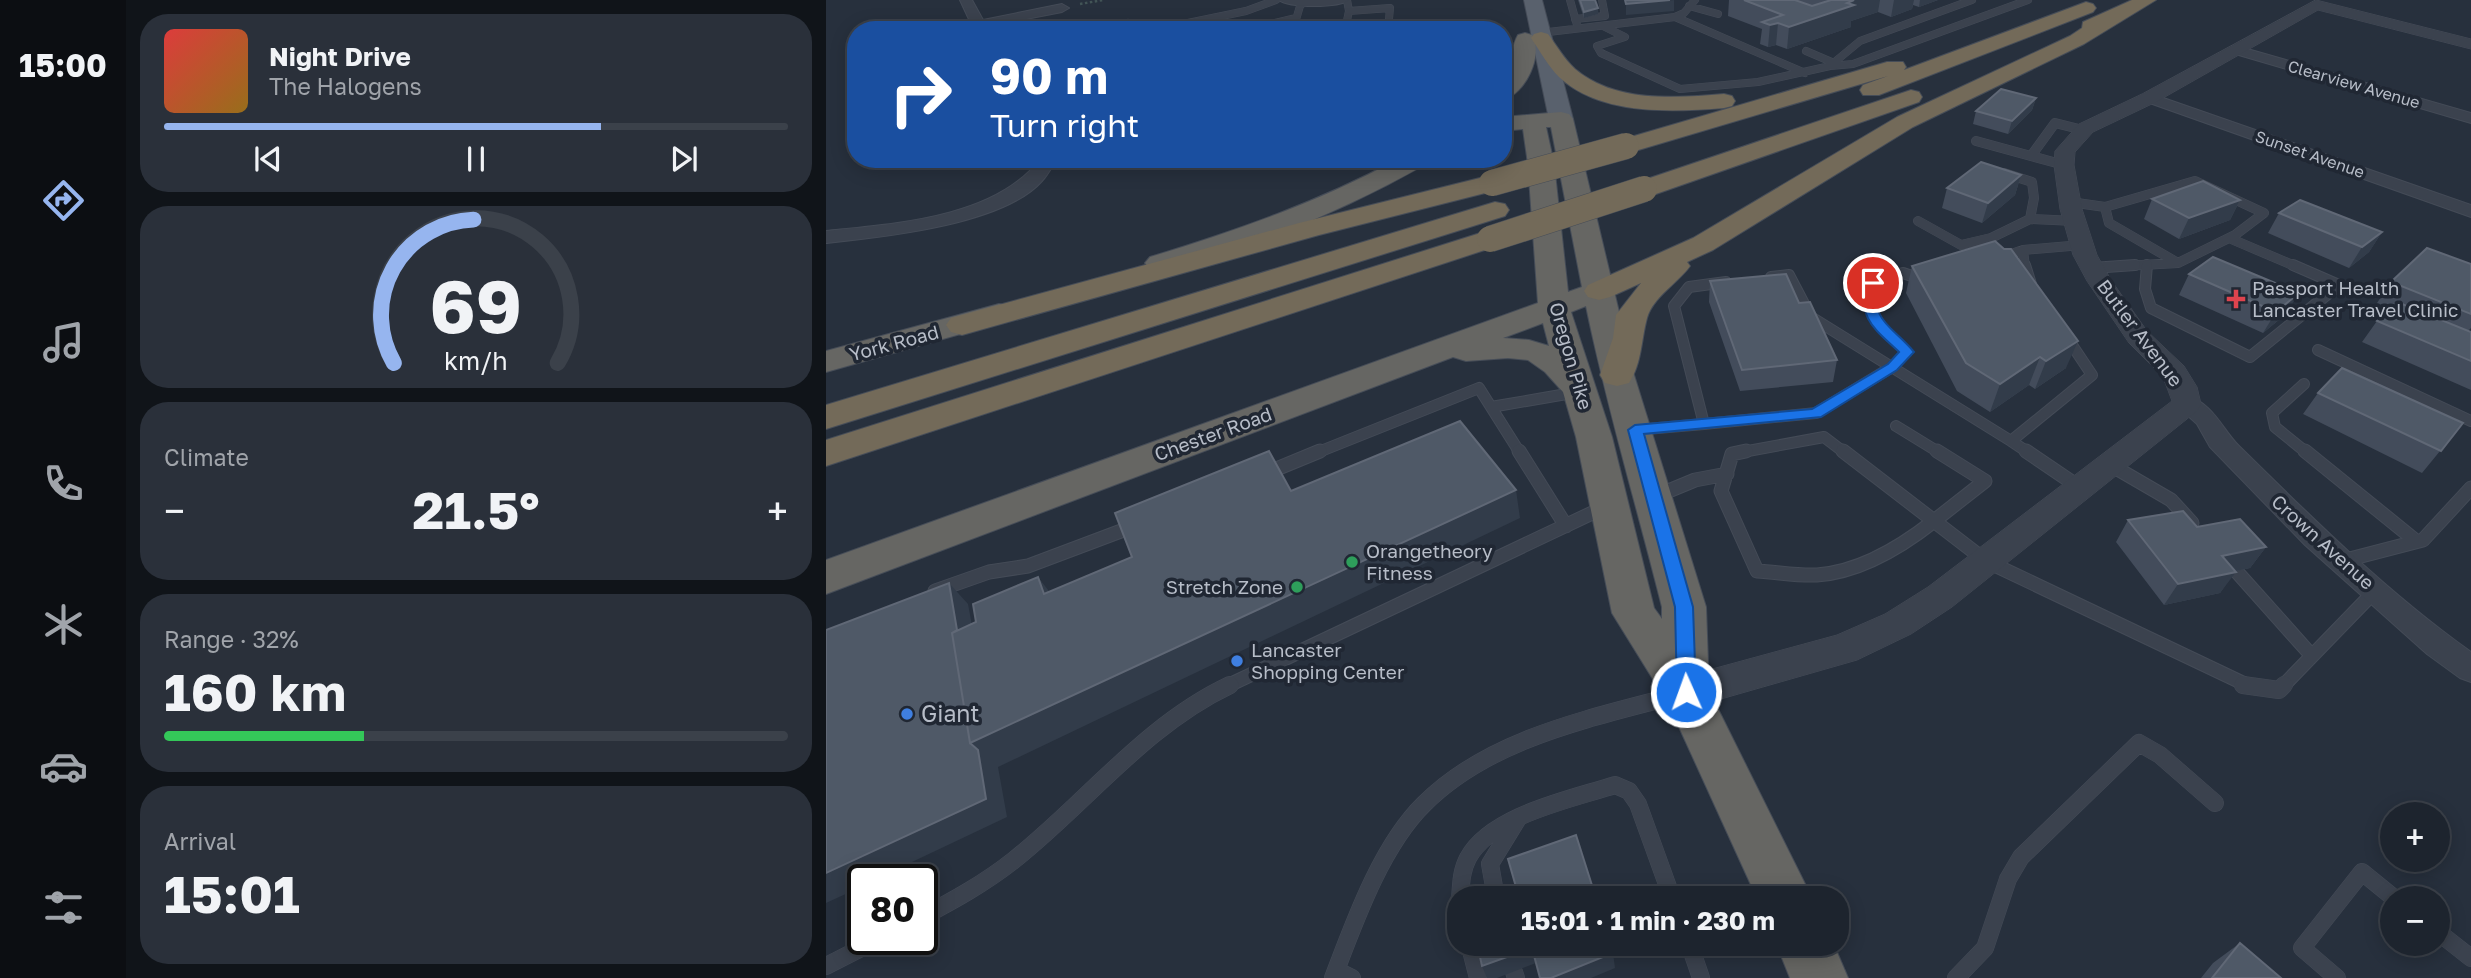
<!DOCTYPE html>
<meta charset="utf-8">
<style>
body{margin:0;font-family:"Golos Text",sans-serif;background:#2a303a;color:#f1f3f6;height:100vh;display:flex;flex-direction:column;font-size:26px;white-space:nowrap}
*{box-sizing:border-box;margin:0}
p{font-size:23px;color:#a0a4aa}
.icon{flex:none;width:38px;height:38px;fill:none;stroke:currentColor;stroke-width:2;stroke-linecap:round;stroke-linejoin:round}
.map{position:relative;flex:1;overflow:hidden}
.drawer{display:flex;flex-direction:column;gap:14px;padding:14px;background:#101419;width:700px}
.drawer>*{flex:none}
.guide{position:absolute;left:21px;top:21px;width:665px;height:147px;border-radius:28px;box-shadow:0 4px 18px #0003,0 0 0 2px #3b414a;background:#1a4fa0;color:#fff;overflow:hidden}
.buttons{position:absolute;left:1554px;top:802px;display:grid;gap:14px}
.buttons a{display:grid;place-items:center;width:70px;height:70px;border-radius:50%;background:#1d242e;box-shadow:0 4px 18px #0003,0 0 0 2px #3b414a;font-size:35px}
.speed{position:absolute;left:21px;top:864px;display:flex;gap:14px;font-size:35px;font-weight:700;text-align:center}
.speed>*{display:grid;place-content:center;width:91px;height:91px;border-radius:50%;background:#1d242e;box-shadow:0 4px 18px #0003,0 0 0 2px #3b414a;line-height:1}
.speed .limit{border:4px solid #111;border-radius:10px;background:#fff;color:#111}
.pin{position:absolute;display:grid;place-items:center;width:60px;height:60px;color:#fff;margin:-30px;border:4px solid #fff;border-radius:50%;box-shadow:0 2px 7px #0007}
.me{position:absolute;width:77px;margin:-38px;rotate:358deg;stroke-linejoin:round;filter:drop-shadow(0 0 5px #0008)}
.turn{display:flex;align-items:center;gap:24px;height:147px;padding:0 28px;font-size:32px}
.turn .icon{width:91px;height:91px;stroke-width:2.5}
.turn b{display:block;font-size:49px;line-height:60px}
.big{font-size:52px;font-weight:700;line-height:1.1}
.drawer .tile{flex:1;display:flex;flex-direction:column;justify-content:center;gap:10px;min-width:0;padding:0 24px;border-radius:28px;background:#2a303a}
.drawer .dial{align-items:center;gap:0}
.dial svg{height:182px;overflow:visible;fill:none;stroke:#3b414a;stroke-width:7;stroke-linecap:round;text-anchor:middle}
.dial text{fill:#f1f3f6;stroke:none}
.song{display:flex;align-items:center;gap:21px}
.cover{width:84px;height:84px;border-radius:10px;background:linear-gradient(135deg,hsl(0 70% 55%),hsl(40 70% 35%))}
.played{height:7px;border-radius:4px;background:linear-gradient(90deg,#96b5ef 70%,#3b414a 70%)}
.keys{display:flex;justify-content:space-around;direction:ltr}
.heat{display:flex;justify-content:space-between;align-items:center;font-size:38px;direction:ltr}
.charge{height:10px;border-radius:5px;background:linear-gradient(90deg,#34c759 32%,#3b414a 0)}
.trip{position:absolute;left:621px;top:886px;width:402px;height:70px;border-radius:28px;background:#1d242e;box-shadow:0 4px 18px #0003,0 0 0 2px #3b414a;font-weight:700;line-height:70px;text-align:center}
main{display:flex;flex:1;min-height:0}
.tab-bar{display:flex;flex-direction:column;width:126px;justify-content:space-around;align-items:center;background:#0c0e12;color:#a0a4aa}
.tab-bar .icon{width:49px;height:49px}
.tab-bar .active{color:#96b5ef}
.tab-bar b{font-size:32px;color:#f1f3f6}
.map>svg:first-child{display:block}
.lines{fill:none;stroke-linecap:round;stroke-linejoin:round}
.service-far4-casing{stroke:#444b57;stroke-width:8}
.service-far3-casing{stroke:#444b57;stroke-width:10}
.service-far2-casing{stroke:#444b57;stroke-width:12}
.service-far1-casing{stroke:#444b57;stroke-width:15}
.service-casing{stroke:#444b57;stroke-width:18}
.minor-casing{stroke:#444b57;stroke-width:2}
.tertiary-casing{stroke:#444b57;stroke-width:1}
.primary-casing{stroke:#444b57;stroke-width:2}
.trunk-casing{stroke:#464d58;stroke-width:2}
.motorway-casing{stroke:#464d58;stroke-width:2}
.path{stroke:#425456;stroke-width:2.5;stroke-dasharray:2.5 2.5;stroke-linecap:butt}
.service-far4{stroke:#3b424e;stroke-width:7}
.service-far3{stroke:#3b424e;stroke-width:9}
.service-far2{stroke:#3b424e;stroke-width:10}
.service-far1{stroke:#3b424e;stroke-width:13}
.service{stroke:#3b424e;stroke-width:17}
.minor{fill:#3b424e;fill-rule:evenodd}
.tertiary{fill:#3b424e;fill-rule:evenodd}
.primary{fill:#59616d;fill-rule:evenodd}
.trunk{fill:#666663;fill-rule:evenodd}
.motorway{fill:#736a59;fill-rule:evenodd}
.motorway-bridge-casing{stroke:#464d58;stroke-width:27;stroke-linecap:butt}
.motorway-bridge{stroke:#736a59;stroke-width:26}
.wall{fill:#434c5b}
.shaded-wall{fill:#323c4a}
.building{fill:#4f5967;stroke:#606876;stroke-width:2}
.route{fill:#1a73e8;stroke:#114b97;stroke-width:2}
.health-dot{fill:#e0444e;stroke:#202733;stroke-width:2.5}
.leisure-dot{fill:#2e9e5b;stroke:#202733;stroke-width:2.5}
.shop-dot{fill:#3f7fe0;stroke:#202733;stroke-width:2.5}
.labels{text-anchor:middle;stroke-width:7;stroke-linejoin:round;paint-order:stroke}
.far-street-label{font-size:16px;fill:#b7bdc8;stroke:#202733}
.poi-label{font-size:19px;fill:#b7bdc8;stroke:#202733;text-anchor:start}
.street-label{font-size:19px;fill:#b7bdc8;stroke:#202733}
.near-poi-label{font-size:23px;fill:#b7bdc8;stroke:#202733;text-anchor:start}
</style>
<main>
<nav class="tab-bar">
<b>15:00</b>
<svg class="icon active" aria-label="directions" viewBox="0 0 24 24"><path d="M12 3l9 9-9 9-9-9zM9 14v-3h6M13 9l2 2-2 2"/></svg>
<svg class="icon" aria-label="music" viewBox="0 0 24 24"><path d="M9 18V5l10-2v13"/><circle cx="6" cy="18" r="3"/><circle cx="16" cy="16" r="3"/></svg>
<svg class="icon" aria-label="phone" viewBox="0 0 24 24"><path d="M5 4h4l2 5-3 2q2 4 5 5l2-3 5 2v4C11 20 4 13 5 4z"/></svg>
<svg class="icon" aria-label="climate" viewBox="0 0 24 24"><path d="M12 3v18M4 7l16 10M4 17L20 7"/></svg>
<svg class="icon" aria-label="car" viewBox="0 0 24 24"><path d="M5 17H2v-5l4-1 3-4h7l3 4 3 1v5h-3M9 17h6M6 11h13"/><circle cx="7" cy="17" r="2"/><circle cx="17" cy="17" r="2"/></svg>
<svg class="icon" aria-label="filters" viewBox="0 0 24 24"><path d="M4 7h16M4 17h16"/><circle cx="9" cy="7" r="2"/><circle cx="15" cy="17" r="2"/></svg>
</nav>
<section class="drawer">
<div class="tile">
<div class="song"><i class="cover"></i><div><b>Night Drive</b><p>The Halogens</p></div></div>
<div class="played"></div>
<div class="keys"><svg class="icon" aria-label="previous" viewBox="0 0 24 24"><path d="M18 5L8 12l10 7zM5 5v14"/></svg><svg class="icon" aria-label="pause" viewBox="0 0 24 24"><path d="M8 5v14M16 5v14"/></svg><svg class="icon" aria-label="next" viewBox="0 0 24 24"><path d="M6 5l10 7-10 7zM19 5v14"/></svg></div>
</div>
<div class="tile dial"><svg viewBox="0 0 100 80">
<path d="M14 69A42 42 0 1 1 86 69"/>
<path d="M14 69A42 42 0 0 1 49 6" stroke="#96b5ef"/>
<text x="50" y="56" font-size="32" font-weight="700">69</text>
<text x="50" y="72" font-size="11">km/h</text>
</svg></div>
<div class="tile"><p>Climate</p>
<div class="heat"><a>−</a><b class="big">21.5°</b><a>+</a></div>
</div>
<div class="tile"><p>Range · 32%</p><b class="big">160 km</b><div class="charge"></div></div>
<div class="tile"><p>Arrival</p><b class="big">15:01</b></div>
</section>
<div class="map">
<svg width="1645" height="978" viewBox="0 0 1645 978">
<rect width="100%" height="100%" fill="#27303d"/>
<g class="lines">
<g class="service-far4-casing">
<path id="service-far4" d="M744 0 751 25
M863 6 892 14
M523 11 564 8 562 30
M849 17 979 73
M749 19 779 16 776 0
M302 23 308 30
M777 26 799 37 771 46 775 53 854 89 932 82 1004 66 1027 64 1202 0
M328 30 420 11 450 0
M429 30 428 28 470 18
M467 30 474 6 478 2
M519 30 523 11 521 0
M714 33 849 17 858 13 869 0
M980 51 1008 63
M1005 65 1034 41 1146 0"/>
</g>
<g class="service-far3-casing">
<path id="service-far3" d="M1150 141 1238 165
M1205 156 1229 123 1257 130
M1178 173 1206 182 1208 198 1204 219
M1244 202 1279 207 1369 181 1438 213 1409 235 1352 263 1279 267
M1279 207 1283 223 1352 263
M1092 221 1135 245 1165 238 1204 219 1249 221
M1403 238 1471 267
M1174 258 1197 250
M1199 267 1197 250 1256 245"/>
</g>
<g class="service-far2-casing">
<path id="service-far2" d="M1199 265 1205 284
M1321 265 1319 289 1325 308 1424 357 1513 285 1467 265
M1266 268 1309 265
M945 277 963 275 985 317 1185 441
M1492 350 1645 421
M1478 384 1446 413 1449 427 1481 453
M665 407 752 392
M878 424 990 413 1066 367 1081 352C1057 330 1040 318 1047 283L1077 273 1100 281
M1070 426 1114 453
M809 430 878 424 848 306 863 287 900 282
M490 453 653 388 694 453
M911 453 998 437 1019 453
M1203 453 1185 441 1266 375 1240 336"/>
</g>
<g class="service-far1-casing">
<path id="service-far1" d="M693 451 740 526
M920 451 906 454 895 491 931 571C951 572 971 576 991 575 1034 572 1075 547 1108 521
M1017 451 1108 521
M1200 451 1253 487
M1479 451 1590 541
M1283 464 1345 500 1366 523
M438 474 494 451
M828 497 869 480 901 474
M1108 521 1160 561 1423 686
M1108 521 1159 481 1111 451
M1516 561 1597 540 1645 488
M1411 572 1486 656
M109 591 163 572 202 566 311 525
M401 686 781 506
M1457 686 1549 591"/>
</g>
<g class="service-casing">
<path id="service" d="M1417 685 1453 690 1458 685
M670 898 664 864 691 820
M634 900C635 885 635 871 642 858 665 815 746 799 789 785L803 791 812 804 846 898
M96 917C128 900 159 883 188 860 260 803 319 725 404 685
M1612 932 1645 958
M643 943 652 978
M863 943 875 978
M0 966 51 940
M510 970 526 978
M688 972 690 978
M507 978C528 923 555 846 598 804 665 737 767 718 855 694
M1130 978 1159 948 1182 879 1195 857 1313 743 1334 755 1389 803
M1511 978 1476 948 1536 872 1568 898"/>
</g>
<g class="minor-casing">
<path id="minor" d="M134 0H146L157 20 236 4 243 8 236 12 160 27 162 30H148Z
M453 0H523C513 8 463 8 453 0Z
M1411 46 1645 113V123L1406 53V47Z
M1323 93 1645 205V217L1318 101 1315 98 1318 95Z
M214 159H231C226 166 222 175 216 181 177 225 57 237 0 243V231C68 224 170 218 214 159Z
M1361 396C1387 403 1396 429 1413 446 1487 519 1561 592 1645 652V682L1634 678 1601 654 1479 545 1384 447 1371 424 1349 404 1353 398Z"/>
</g>
<g class="tertiary-casing">
<path id="tertiary" d="M1490 0 1645 39V49L1492 10 1330 102 1267 132 1249 152 1248 165 1256 209 1271 255 1285 280 1321 331 1358 366 1371 387 1375 404 1371 411 1126 607 1085 634 1031 660 860 709 846 704 841 692 846 680 1011 635 1059 614 1102 587 1346 401 1337 377 1303 343 1261 281 1247 255 1234 209 1228 165 1229 151 1253 124 1316 94Z"/>
</g>
<g class="primary-casing">
<path id="primary" d="M698 0H716L747 119 743 124H727L723 119Z"/>
</g>
<g class="trunk-casing">
<path id="trunk" d="M699 33 706 35C718 55 699 94 677 100V79C690 63 683 50 692 35Z
M735 112 743 114 747 119 808 375 880 607 883 691 986 898H931L843 705 786 613 750 437 737 392 719 372 702 360 682 358 640 361 627 357 0 594V560L712 303 702 164 697 129 677 131V117ZM720 127H725L756 287 742 292 728 164ZM760 306C781 408 811 507 836 607V619L828 608 786 437 745 312ZM717 323 723 346 703 340 677 338Z
M572 159H603L600 164C517 211 426 249 334 272L324 269 319 263 324 257C409 231 493 202 572 159Z
M173 304 184 306 189 313 184 320 0 372V351Z
M950 943H1007L1022 978H964Z"/>
</g>
<g class="motorway-casing">
<path id="motorway" d="M1306 0H1330L1258 44 1087 127 887 250 861 262 864 266C852 283 827 297 821 318 815 340 816 363 803 383L791 386 779 383 774 375 787 338 790 315 815 283 784 297 773 300 762 297 758 291 762 285 867 238 1071 117 1244 36 1256 28 1257 22Z
M1260 2 1267 4 1270 8 1267 12 1053 95H1037L1034 90 1037 85 1062 76 809 151 800 153 791 151 788 146 791 141 1061 62H1077L1080 67 1078 70Z
M715 32 722 34C731 46 738 59 749 69 789 103 849 98 898 94L906 96 909 101 906 106 898 108C846 112 775 116 733 77 722 66 714 51 705 38L708 34Z
M1085 90 1093 92 1096 97 1093 102 827 195 818 197 809 195 805 189 809 183Z
M666 175 675 177 679 183 675 189 493 235 136 335 125 332 120 325 125 318 473 223Z
M669 202 679 204 683 210 679 216 0 429V405Z
M664 230 674 233 678 239 674 245 0 466V440Z"/>
</g>
<path class="path" d="M254 4 277 0"/>
<use href="#service-far4" class="service-far4"/>
<use href="#service-far3" class="service-far3"/>
<use href="#service-far2" class="service-far2"/>
<use href="#service-far1" class="service-far1"/>
<use href="#service" class="service"/>
<use href="#minor" class="minor"/>
<use href="#tertiary" class="tertiary"/>
<use href="#primary" class="primary"/>
<use href="#trunk" class="trunk"/>
<use href="#motorway" class="motorway"/>
<g class="motorway-bridge-casing">
<path id="motorway-bridge" d="M666 183 800 146
M664 239 818 189"/>
</g>
<use href="#motorway-bridge" class="motorway-bridge"/>
</g>
<path class="wall" d="M752 0H769L772 8V14L758 18Z
M903 0H1112L1093 7 1087 5 1086 9 1065 17 1052 12 1025 21V27L961 49 950 45 942 47 934 44 936 29 902 16Z
M1210 98 1206 110 1182 134 1147 124 1150 111Z
M1195 175 1189 195 1156 223 1116 208 1121 188Z
M1326 199 1414 200 1404 220 1353 239 1318 219Z
M1453 213 1556 232 1543 252 1523 268 1442 233Z
M1645 264V328L1642 331 1645 332V390L1536 342 1551 321 1564 308 1551 303 1565 282Z
M1086 266 1240 368 1209 389 1203 385 1164 412 1131 391 1080 293Z
M1363 274 1460 314 1437 333 1353 295Z
M884 281 973 303 1011 360 1007 382 914 391 883 302Z
M1492 393 1637 423 1596 473 1477 414Z
M1302 520 1371 527 1440 547 1424 568 1409 571 1394 593 1338 605 1290 542Z
M1414 943 1455 978H1375L1387 963Z"/>
<path class="shaded-wall" d="M848 0V11L800 15V4Z
M1028 0H1054L1052 12 1025 21V27L961 49 963 27Z
M1068 0H1088L1086 9 1065 17Z
M1094 0H1112L1093 7Z
M772 8V14L758 18V12Z
M952 23 950 45 942 47 944 25Z
M1210 98 1206 110 1182 134 1186 121Z
M1195 175 1189 195 1156 223 1162 203Z
M1414 200 1404 220 1353 239 1363 218Z
M1556 232 1543 252 1523 268 1536 247Z
M1473 293 1460 314 1437 333 1450 312Z
M1252 341 1240 368 1209 389 1220 361Z
M1214 357 1203 385 1164 412 1174 384Z
M690 490 694 518 172 767 181 817 48 880H37V886L0 903V873L123 583 142 604 166 733Z
M1440 547 1424 568 1381 577 1396 556Z
M1410 572 1394 593 1338 605 1352 584Z
M212 577 233 604 218 594Z
M706 948 710 963 671 978H661L656 966Z
M787 953 789 968 765 978H725Z"/>
<path class="building" d="M754 0H769L772 8 758 12Z
M799 0H844L800 4Z
M918 0H969L986 6 1005 0H1028L1021 3 1028 5 963 27 952 23 944 25 936 22 957 15Z
M1175 89 1210 98 1186 121 1150 111Z
M1155 162 1195 175 1162 203 1121 188Z
M1377 181 1414 200 1363 218 1326 199Z
M1474 200 1556 232 1536 247 1453 213Z
M1169 241 1178 249H1185L1252 341 1220 361 1214 357 1174 384 1140 363 1086 266Z
M1601 248 1645 264V314L1565 282Z
M1387 257 1473 293 1450 312 1363 274Z
M960 274 973 303 984 302 1011 360 916 370 884 281Z
M1571 302 1645 332V361L1551 321Z
M1516 368 1637 423 1615 451 1492 393Z
M634 421 690 490 144 743 126 633 150 622 147 604 212 577 218 594 306 557 289 513 443 451 465 491Z
M1357 511 1371 527 1414 519 1440 547 1396 556 1410 572 1352 584 1302 520Z
M123 583 131 630 126 633 144 743 152 750 160 799 0 873V630Z
M750 835 770 898H660L690 887 682 859Z
M651 943H784L787 953 725 978H714L706 948 656 966Z
M1414 943 1455 978H1386Z"/>
<path class="route" d="M1047 279 1053 283C1043 322 1067 326 1088 352L1071 370 995 417 818 434 867 607 870 692 867 698 860 701 853 698 851 692 849 607 802 430 809 425 986 409 1062 364 1073 352C1049 329 1031 319 1041 283Z"/>
<path class="health-dot" d="M1406.5 288.5h7v7h7v7h-7v7h-7v-7h-7v-7h7z"/>
<g class="leisure-dot">
<circle cx="526" cy="562" r="7"/>
<circle cx="471" cy="587" r="7"/>
</g>
<g class="shop-dot">
<circle cx="411" cy="661" r="7"/>
<circle cx="81" cy="714" r="7"/>
</g>
<g class="labels">
<g class="far-street-label">
<text transform="translate(1528 84) rotate(16)" y="6">Clearview Avenue</text>
<text transform="translate(1484 154) rotate(19)" y="6">Sunset Avenue</text>
</g>
<g class="poi-label">
<text x="1426" y="295">Passport Health<tspan x="1426" dy="22">Lancaster Travel Clinic</tspan></text>
<text x="540" y="558">Orangetheory<tspan x="540" dy="22">Fitness</tspan></text>
<text x="457" y="594" text-anchor="end">Stretch Zone</text>
<text x="425" y="657">Lancaster<tspan x="425" dy="22">Shopping Center</tspan></text>
</g>
<g class="street-label">
<text transform="translate(1314 333) rotate(53)" y="7">Butler Avenue</text>
<text transform="translate(68 343) rotate(-15)" y="7">York Road</text>
<text transform="translate(745 356) rotate(74)" y="7">Oregon Pike</text>
<text transform="translate(387 434) rotate(-20)" y="7">Chester Road</text>
<text transform="translate(1497 542) rotate(42)" y="7">Crown Avenue</text>
</g>
<g class="near-poi-label">
<text x="95" y="722">Giant</text>
</g>
</g>
</svg>
<div class="buttons">
<a>+</a>
<a>−</a>
</div>
<div class="speed"><div class="limit">80</div></div>
<div class="pin" style="left:1047px;top:283px;background:#d93025"><svg class="icon" aria-label="arrive" viewBox="0 0 24 24"><path d="M6 21V4h12l-3 4 3 4H6"/></svg></div>
<svg class="me" style="left:860px;top:692px" viewBox="-20 -20 40 40"><circle r="17" fill="#1a73e8" stroke="#fff" stroke-width="3"/><path d="M0-11L8 9 0 5-8 9z" fill="#fff"/></svg>
<div class="trip">15:01 · 1 min · 230 m</div>
<div class="guide">
<div class="turn"><svg class="icon" aria-label="right" viewBox="0 0 24 24"><path d="M7 20v-9h11M14 6l5 5-5 5"/></svg><div><b>90 m</b>Turn right</div></div>
</div>
</div>
</main>
